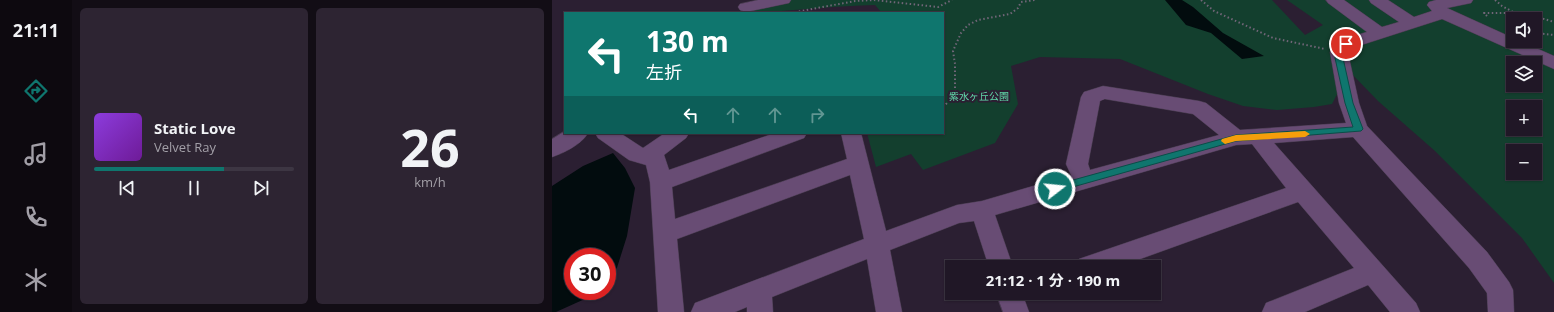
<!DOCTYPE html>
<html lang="ja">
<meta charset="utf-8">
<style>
body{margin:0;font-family:"Open Sans","Noto Sans JP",sans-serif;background:#2d2432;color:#f1f3f6;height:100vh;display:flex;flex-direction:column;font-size:15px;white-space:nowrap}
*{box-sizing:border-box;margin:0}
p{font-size:13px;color:#a29fa7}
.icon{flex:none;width:22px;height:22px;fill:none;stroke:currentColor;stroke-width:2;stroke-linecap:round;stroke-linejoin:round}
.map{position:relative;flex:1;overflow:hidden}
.details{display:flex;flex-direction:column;gap:8px;padding:8px;background:#120d15;width:480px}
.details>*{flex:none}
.guide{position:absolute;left:12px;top:12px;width:380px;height:122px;border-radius:0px;box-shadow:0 1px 3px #0004,0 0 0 1px #3d3643;background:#0f766e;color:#fff;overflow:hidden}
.fabs{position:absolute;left:954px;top:12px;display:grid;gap:8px}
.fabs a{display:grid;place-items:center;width:36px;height:36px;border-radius:0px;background:#201726;box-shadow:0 1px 3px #0004,0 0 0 1px #3d3643;font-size:20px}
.speed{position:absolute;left:12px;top:248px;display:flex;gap:8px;font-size:20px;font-weight:700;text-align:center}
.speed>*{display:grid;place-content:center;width:52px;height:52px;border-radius:50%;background:#201726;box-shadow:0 1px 3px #0004,0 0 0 1px #3d3643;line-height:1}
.speed .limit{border:6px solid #d22;background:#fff;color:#111}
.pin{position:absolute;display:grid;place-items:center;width:34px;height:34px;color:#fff;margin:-17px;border:2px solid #fff;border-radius:50%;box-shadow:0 1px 4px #0007}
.me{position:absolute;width:44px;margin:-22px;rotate:74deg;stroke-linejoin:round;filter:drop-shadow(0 0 3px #0008)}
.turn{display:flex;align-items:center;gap:14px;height:84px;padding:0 16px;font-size:18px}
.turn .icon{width:52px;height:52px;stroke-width:2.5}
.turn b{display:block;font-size:28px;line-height:34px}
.lanes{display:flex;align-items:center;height:38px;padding:0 16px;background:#0003;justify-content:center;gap:20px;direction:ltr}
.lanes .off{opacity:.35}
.details .widget{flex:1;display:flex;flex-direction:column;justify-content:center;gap:6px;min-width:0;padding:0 14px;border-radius:6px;background:#2d2432}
.details .dial{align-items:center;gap:0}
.dial b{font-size:52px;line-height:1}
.song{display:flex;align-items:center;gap:12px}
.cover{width:48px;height:48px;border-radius:6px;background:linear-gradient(135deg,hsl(270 70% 55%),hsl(280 70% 35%))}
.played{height:4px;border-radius:2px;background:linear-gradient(90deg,#0f766e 65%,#3d3643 65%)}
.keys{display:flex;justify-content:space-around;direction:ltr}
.details .tiles{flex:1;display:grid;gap:8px;grid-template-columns:repeat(2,1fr)}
.trip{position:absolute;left:393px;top:260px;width:216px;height:40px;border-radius:0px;background:#201726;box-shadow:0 1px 3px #0004,0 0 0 1px #3d3643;font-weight:700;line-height:40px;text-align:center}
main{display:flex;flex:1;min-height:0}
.menu{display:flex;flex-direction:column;width:72px;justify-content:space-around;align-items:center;background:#0d090f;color:#a29fa7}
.menu .icon{width:28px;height:28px}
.menu .current{color:#0f766e}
.menu b{font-size:18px;color:#f1f3f6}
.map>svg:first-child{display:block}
.green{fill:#133f2e;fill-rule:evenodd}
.water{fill:#020c0e}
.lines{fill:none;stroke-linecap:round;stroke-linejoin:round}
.minor-casing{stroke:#483c4f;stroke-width:1}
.path{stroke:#716678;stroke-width:2;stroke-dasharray:1.5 2.5;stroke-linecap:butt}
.minor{fill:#684c74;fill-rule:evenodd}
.route{fill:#0f766e;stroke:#0a4d48}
.slow{fill:#f59e0b}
.labels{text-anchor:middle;stroke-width:4;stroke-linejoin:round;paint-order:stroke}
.park-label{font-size:10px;fill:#60d8a9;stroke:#2b1f32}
</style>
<main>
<nav class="menu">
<b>21:11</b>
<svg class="icon current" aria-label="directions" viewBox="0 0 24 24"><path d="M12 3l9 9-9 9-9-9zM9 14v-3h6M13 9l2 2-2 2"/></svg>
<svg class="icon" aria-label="music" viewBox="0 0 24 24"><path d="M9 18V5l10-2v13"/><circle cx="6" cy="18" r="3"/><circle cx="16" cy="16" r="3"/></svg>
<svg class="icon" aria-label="phone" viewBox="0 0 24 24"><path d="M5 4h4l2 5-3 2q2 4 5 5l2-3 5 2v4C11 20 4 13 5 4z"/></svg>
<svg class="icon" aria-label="climate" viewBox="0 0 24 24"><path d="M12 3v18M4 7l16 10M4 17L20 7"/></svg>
</nav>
<section class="details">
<div class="tiles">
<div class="widget">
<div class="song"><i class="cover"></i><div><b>Static Love</b><p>Velvet Ray</p></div></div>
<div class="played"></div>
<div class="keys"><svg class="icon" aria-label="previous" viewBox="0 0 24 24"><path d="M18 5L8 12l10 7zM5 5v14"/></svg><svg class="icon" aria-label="pause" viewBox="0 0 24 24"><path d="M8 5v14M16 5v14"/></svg><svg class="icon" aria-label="next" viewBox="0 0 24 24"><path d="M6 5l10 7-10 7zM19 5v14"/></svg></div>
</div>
<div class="widget dial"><b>26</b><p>km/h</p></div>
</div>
</section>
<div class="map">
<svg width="1002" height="312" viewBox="0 0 1002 312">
<rect width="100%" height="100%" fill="#2b1f32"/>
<path class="green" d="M204 0H720L753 35 771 25 735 0H1002V283L970 238 883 151 826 101 797 71 780 104 762 107 725 110 691 106 656 94 568 59 488 57 459 66 466 104 443 143 371 170 359 154 324 167 315 133H391V13H330L323 5C281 6 240 11 198 13ZM961 19H983V41H961ZM961 63H983V85H961ZM961 107H983V129H961ZM961 151H983V173H961Z"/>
<path class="water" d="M613 0H630L641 7 671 33 712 56 690 59 659 33 634 25Z
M61 153 73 168 83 188 75 236 63 274 55 281V257H21V291H43L35 298 4 312H0V186L31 166Z"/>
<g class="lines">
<g class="minor-casing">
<path id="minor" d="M206 0H239L237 3 194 12 188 10 186 7 188 4Z
M774 0H792L830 27 847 22 819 3 817 0H836L862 17 880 11 875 5 877 2 884 0H921L919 3 895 8 961 38V41H968L1002 56V69L890 19 800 48 796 53 807 103 815 126 935 252 957 282 961 290 962 312H936L935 293 917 268 801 137 722 143 864 303 868 312H838L816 285 753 312H710L714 303 802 268 746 202 566 267H524L527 259 734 188 700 144 684 145 443 215 461 267H437L422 221 407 223 338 250 350 312H324L315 259 220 297 221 312H195V307L183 312H139L143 303 312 239 298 175 125 239 132 312H106L98 182 94 165 77 160 46 138 43 133H68L91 148 113 133H137L134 138 112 155 117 170 223 133H255L252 138 120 187 123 219 295 159 289 133H309L334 231 405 205 430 201 519 175 514 164 529 97 532 92 551 86 647 101 654 103 688 130 794 123 787 103 778 52 788 40 815 32 776 3ZM553 99 641 114 667 135 538 170 536 164 548 101Z
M13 131V133H36C30 144 12 153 0 157V139Z
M444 293H470L477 312H451Z"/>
</g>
<path class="path" d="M649 0 662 11 721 38 773 49
M943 0 950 6 965 14 966 19
M239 13 303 1 322 0 386 7 400 0
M935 16 932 13H972L1002 22
M983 33 1002 35
M391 107 403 95V64L401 51 409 33 416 25 426 20 458 14 466 8 469 2 483 0"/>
<use href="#minor" class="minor"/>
</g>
<path class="route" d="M791 42H797L798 44 791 52V58L801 103 811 129 809 131 684 141 503 192 499 191 498 189 499 186 503 185 684 135 801 127 793 103 783 58V52Z"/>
<path class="slow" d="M753 131 758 134 753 137 684 141 673 144 669 141 670 139 684 135Z"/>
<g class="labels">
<g class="park-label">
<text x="427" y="100">紫水ヶ丘公園</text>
</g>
</g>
</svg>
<div class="fabs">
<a><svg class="icon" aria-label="sound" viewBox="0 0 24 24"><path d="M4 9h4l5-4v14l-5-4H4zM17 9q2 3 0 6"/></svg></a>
<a><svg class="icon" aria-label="layers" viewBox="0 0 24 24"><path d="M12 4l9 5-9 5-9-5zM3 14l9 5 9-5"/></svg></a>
<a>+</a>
<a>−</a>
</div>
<div class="speed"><div class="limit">30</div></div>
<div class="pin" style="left:794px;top:44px;background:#d93025"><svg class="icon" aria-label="arrive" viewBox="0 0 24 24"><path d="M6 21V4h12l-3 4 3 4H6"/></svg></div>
<svg class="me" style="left:503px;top:189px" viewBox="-20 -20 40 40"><circle r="17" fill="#0f766e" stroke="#fff" stroke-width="3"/><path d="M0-11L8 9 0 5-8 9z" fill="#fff"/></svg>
<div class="trip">21:12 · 1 分 · 190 m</div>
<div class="guide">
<div class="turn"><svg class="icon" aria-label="left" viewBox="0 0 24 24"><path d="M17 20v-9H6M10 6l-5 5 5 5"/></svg><div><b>130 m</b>左折</div></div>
<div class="lanes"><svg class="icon" aria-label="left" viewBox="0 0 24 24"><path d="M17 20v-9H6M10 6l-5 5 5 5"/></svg><svg class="icon off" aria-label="ahead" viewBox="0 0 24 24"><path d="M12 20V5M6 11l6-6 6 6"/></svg><svg class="icon off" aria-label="ahead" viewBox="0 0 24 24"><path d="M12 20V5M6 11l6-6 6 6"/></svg><svg class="icon off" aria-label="right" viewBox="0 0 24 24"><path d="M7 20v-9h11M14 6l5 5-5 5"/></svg></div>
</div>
</div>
</main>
